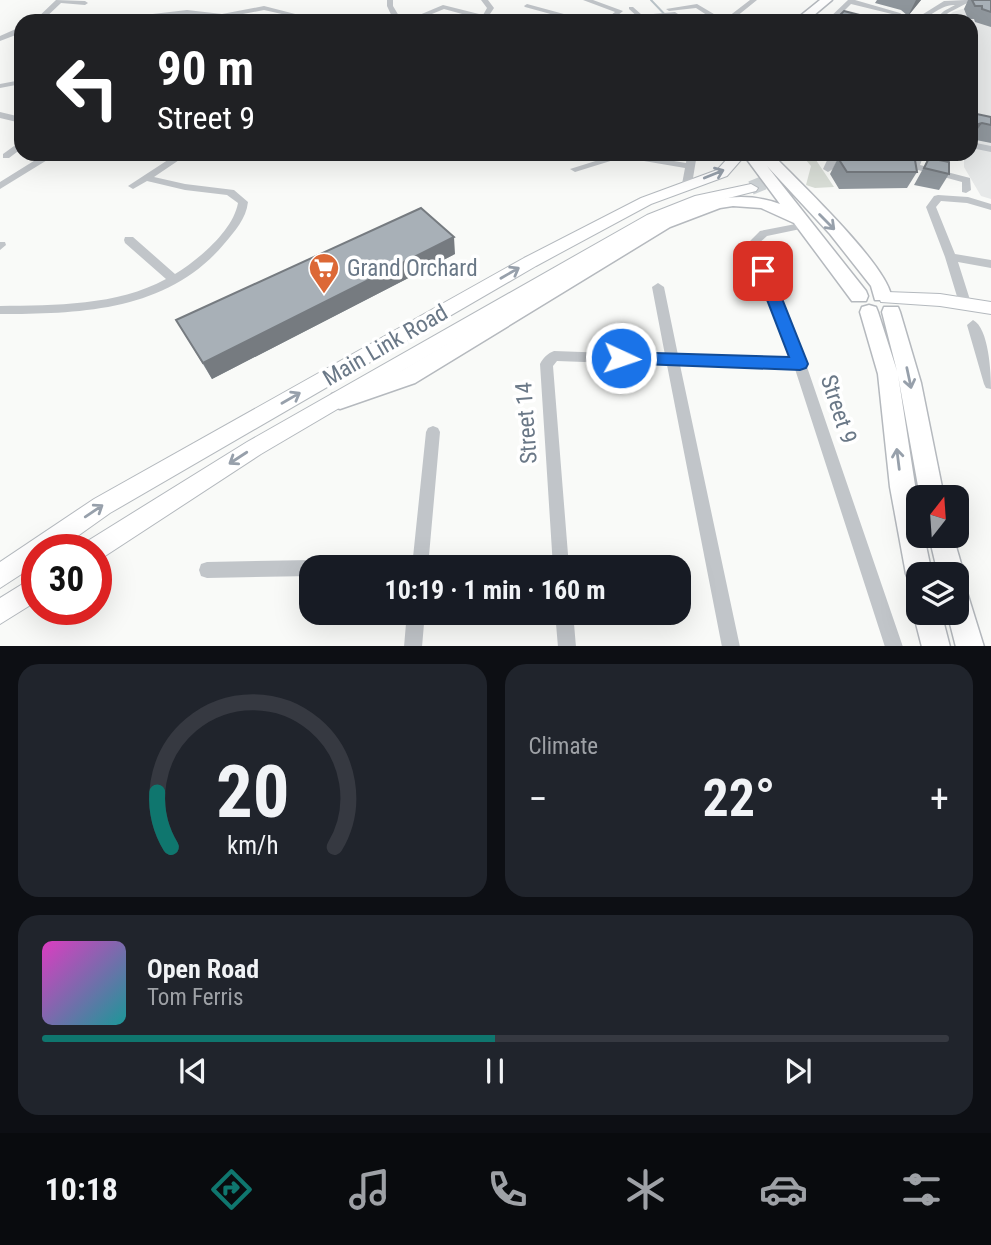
<!DOCTYPE html>
<meta charset="utf-8">
<style>
body{margin:0;font-family:"Roboto Condensed",sans-serif;background:#20242c;color:#f1f3f6;height:100vh;display:flex;flex-direction:column;font-size:26px;white-space:nowrap}
*{box-sizing:border-box;margin:0}
p{font-size:23px;color:#9ea1a6}
.icon{flex:none;width:38px;height:38px;fill:none;stroke:currentColor;stroke-width:2;stroke-linecap:round;stroke-linejoin:round}
.map{position:relative;height:646px;overflow:hidden}
.panel{display:flex;flex-direction:column;gap:18px;padding:18px;background:#0d0f14;flex:1}
.panel>*{flex:none}
.hud{position:absolute;left:14px;top:14px;width:964px;height:147px;border-radius:21px;box-shadow:0 7px 28px #0002;background:#202124;color:#fff;overflow:hidden}
.needle{width:46px;rotate:17deg}
.fabs{position:absolute;left:906px;top:485px;display:grid;gap:14px}
.fabs a{display:grid;place-items:center;width:63px;height:63px;border-radius:14px;background:#171b24;box-shadow:0 7px 28px #0002;font-size:35px}
.speed{position:absolute;left:21px;top:534px;display:flex;gap:14px;font-size:35px;font-weight:700;text-align:center}
.speed>*{display:grid;place-content:center;width:91px;height:91px;border-radius:50%;background:#171b24;box-shadow:0 7px 28px #0002;line-height:1}
.speed .limit{border:10px solid #d22;background:#fff;color:#111}
.pin{position:absolute;display:grid;place-items:center;width:60px;height:60px;color:#fff;margin:-30px;border-radius:14px;box-shadow:0 4px 10px #0006}
.me{position:absolute;width:77px;margin:-38px;rotate:93deg;stroke-linejoin:round;filter:drop-shadow(0 0 5px #0008)}
.turn{display:flex;align-items:center;gap:24px;height:147px;padding:0 28px;font-size:32px}
.turn .icon{width:91px;height:91px;stroke-width:2.5}
.turn b{display:block;font-size:49px;line-height:60px}
.big{font-size:52px;font-weight:700;line-height:1.1}
.panel .card{flex:1;display:flex;flex-direction:column;justify-content:center;gap:10px;min-width:0;padding:0 24px;border-radius:21px;background:#20242c}
.panel .dial{align-items:center;gap:0}
.dial svg{height:182px;overflow:visible;fill:none;stroke:#363941;stroke-width:7;stroke-linecap:round;text-anchor:middle}
.dial text{fill:#f1f3f6;stroke:none}
.song{display:flex;align-items:center;gap:21px}
.cover{width:84px;height:84px;border-radius:10px;background:linear-gradient(135deg,hsl(310 70% 55%),hsl(180 70% 35%))}
.played{height:7px;border-radius:4px;background:linear-gradient(90deg,#0f766e 50%,#363941 50%)}
.keys{display:flex;justify-content:space-around;direction:ltr}
.heat{display:flex;justify-content:space-between;align-items:center;font-size:38px;direction:ltr}
.panel .tiles{flex:1;display:grid;gap:18px;grid-template-columns:1fr 1fr}
.card:last-child{grid-column:span 2}
.trip{position:absolute;left:299px;top:555px;width:392px;height:70px;border-radius:21px;background:#171b24;box-shadow:0 7px 28px #0002;font-weight:700;line-height:70px;text-align:center}
.dock{display:flex;height:112px;justify-content:space-around;align-items:center;background:#090b0e;color:#9ea1a6}
.dock .icon{width:49px;height:49px}
.dock .current{color:#0f766e}
.dock b{font-size:32px;color:#f1f3f6}
.map>svg:first-child{display:block}
.built{fill:#e7e9e9}
.green{fill:#d9ded7}
.lines{fill:none;stroke-linecap:round;stroke-linejoin:round}
.stream{stroke:#bbc5ca;stroke-width:2}
.secondary-tunnel{stroke:#ced3d6;stroke-width:14;stroke-dasharray:14 7;stroke-linecap:butt}
.secondary-casing{stroke:#b4b9be;stroke-width:2}
.primary-casing{stroke:#b5b9be;stroke-width:3}
.street{fill:#c1c5c9;fill-rule:evenodd}
.secondary{fill:#fff;fill-rule:evenodd}
.primary{fill:#fff;fill-rule:evenodd}
.wall{fill:#90979d}
.shaded-wall{fill:#767b80}
.building{fill:#a8b0b7;stroke:#767b80;stroke-width:2}
.oneway{stroke:#97a0ab}
.route{fill:#1a73e8;stroke:#114b97;stroke-width:2}
.labels{text-anchor:middle;stroke-width:7;stroke-linejoin:round;paint-order:stroke}
.poi-label{font-size:23px;fill:#6a7887;stroke:#fff;text-anchor:start}
.street-label{font-size:23px;fill:#6a7887;stroke:#fff}
</style>
<div class="map">
<svg width="991" height="647" viewBox="0 0 991 647">
<rect width="100%" height="100%" fill="#f9faf8"/>
<path class="built" d="M991 0V199L981 196 964 167V154H971V21H943L953 12Z"/>
<path class="green" d="M801 154H812L834 187 815 188 806 185 811 166Z"/>
<g class="lines">
<path class="stream" d="M651 0 671 21"/>
<path class="secondary-tunnel" d="M751 188 773 179 779 168 774 154"/>
<g class="secondary-casing">
<path id="secondary" d="M727 154H741V160L727 176 651 204 536 266 110 513 58 550H37V564L0 588V562L94 499 524 258 641 198 717 170 727 159Z
M751 184 758 188 756 191 693 207 657 221 261 454 102 558 96 560V550H83L86 542 247 442 647 215 695 196Z
M887 292 940 294 991 302V314L940 306 881 302 879 298Z
M37 575V601L0 624V598Z"/>
</g>
<g class="primary-casing">
<path id="primary" d="M820 0H832L807 21H794Z
M743 154H772C799 182 884 262 891 295L889 300H875L871 286 830 234 767 166 866 291 868 296 866 301H852L794 223 761 208 733 206 720 208 670 227 415 383 340 409 332 406 329 400 332 394 401 371 658 219C700 202 736 188 780 204Z
M869 305 876 307 878 312 897 371 882 312 884 307H898L900 312 921 383 944 497H920L898 375 919 511V536H924L932 574H919V587L910 583 906 574 890 487 878 374 860 312 862 307Z
M929 536H953L964 574 960 583 957 584V574H938Z
M957 585 966 589 984 647H956L947 612H957Z
M917 602 919 612H941L950 647H922L913 612Z"/>
</g>
<path class="street" d="M56 0 85 1 88 3 85 5 61 3 42 21H34Z
M387 0H393V6L402 21H394L387 6Z
M481 0H488L494 8 488 17 501 21 484 20 444 9 415 21H405L443 5 483 15 487 8Z
M583 0H593L623 11 611 21H603L615 12Z
M750 0H757L731 21H716L696 8 669 11 666 9 697 4 724 20Z
M848 0H855L900 13 904 16 902 21H894L897 17 896 15 851 4 834 21H826Z
M965 0H973L948 13 941 21H933L944 11 955 5C939 4 929 21 912 21L944 1Z
M527 4 586 20 588 21H576L525 7 524 6Z
M264 6 303 16 300 21H292L295 17 264 10 222 18 187 14 128 21H106L110 19 187 10 222 14Z
M629 7H633L642 15 675 12 678 14 675 16 640 19 629 9Z
M18 28H21V33L0 41V36Z
M21 80V84L0 88V84Z
M0 112 21 117V123L0 118Z
M21 141V149L9 158H3V154Z
M971 142 991 146V152L971 148Z
M45 154H57L0 189V182Z
M127 154H138L133 157Z
M177 154H188L154 177 185 184 234 190 248 202C246 219 235 231 224 244 168 311 81 314 0 314V306C55 305 117 306 166 279L125 243 124 240 125 237H133L175 274C198 260 233 231 238 203L227 195 185 190 147 181 133 189 128 186Z
M618 154H633L575 172 570 169Z
M636 154H647L650 157 686 163 687 154H697L692 184 687 187 682 184 685 168 644 161Z
M830 154H840L833 169 828 172 823 169Z
M914 154H924L920 165 970 178 971 190 966 193 962 192V182L918 170 916 174H910V168L896 163 901 160 911 163Z
M938 195 968 197 991 204V210L967 203 941 201 936 207 955 254 991 260V268L958 262 971 303 965 307 959 303 945 257 926 207 934 196Z
M806 222 810 223 811 225 810 227 767 236 759 243V248L806 364 903 647H885L795 369 680 365 740 647H722L667 365 557 361 553 366 569 567H553L540 364C543 358 548 353 554 351L665 355 652 287 658 283 664 287 678 355 791 359 749 248V242L760 231Z
M0 242H5L6 245 0 250Z
M973 320C989 328 991 373 991 389L986 388 984 384 967 325Z
M433 426 438 428 440 432 428 567H412L426 432 428 428Z
M312 560 318 562 320 567H312V576L207 578 201 576 199 570 201 564 207 562Z
M407 612H425L422 647H404Z
M555 612H573L576 647H558Z"/>
<use href="#secondary" class="secondary"/>
<use href="#primary" class="primary"/>
</g>
<path class="wall" d="M877 0H921L908 16 901 10 875 3Z
M968 0H991V27L975 22 974 19H968L964 9Z
M972 113 991 117V143L971 139Z
M838 158 917 172 907 188 839 189 830 174Z
M929 158 949 174 939 190 914 185Z
M455 254 212 379 176 320Z"/>
<path class="shaded-wall" d="M916 0H921L908 16Z
M982 123 971 139V130L975 125Z
M454 237 455 254 212 379 203 363Z"/>
<path class="building" d="M972 0H991V12L982 9V6H975Z
M844 11 883 21H823L826 18 838 17Z
M972 113 991 117V125L982 123 975 125Z
M843 154H914L917 172H847L838 158Z
M929 158 949 162V174L924 168Z
M421 208 454 237 203 363 176 320Z"/>
<defs><path id="oneway-shaft" d="M-6 0H5M1.5-3L5.5 0L1.5 3" fill="none" stroke-width="1.6" stroke-linecap="round" stroke-linejoin="round" transform="scale(1.75)"/></defs>
<g class="oneway">
<use href="#oneway-shaft" transform="translate(714 174) rotate(-22)"/>
<use href="#oneway-shaft" transform="translate(827 222) rotate(45)"/>
<use href="#oneway-shaft" transform="translate(510 273) rotate(-30)"/>
<use href="#oneway-shaft" transform="translate(909 378) rotate(78)"/>
<use href="#oneway-shaft" transform="translate(291 398) rotate(-30)"/>
<use href="#oneway-shaft" transform="translate(238 458) rotate(147)"/>
<use href="#oneway-shaft" transform="translate(898 459) rotate(-97)"/>
<use href="#oneway-shaft" transform="translate(94 511) rotate(-34)"/>
</g>
<path class="route" d="M763 266 771 271 808 364 806 368 800 370 615 363 612 358 615 353 621 352 789 357 756 271Z"/>
<defs>
<g id="supermarket-pin" transform="scale(1.575)"><path d="M0 17L-7.5 6A9.5 9.5 0 1 1 7.5 6Z" fill="#dc6836" stroke="#fff"/><path d="M-6-5.5h2.5l.6 2H6L4.5 2H-2.5L-4.4-4H-6ZM-1.5 3.2a1.3 1.3 0 1 0 .1 0ZM3 3.2a1.3 1.3 0 1 0 .1 0Z" fill="#fff"/></g>
</defs>
<g fill-rule="evenodd">
<use href="#supermarket-pin" x="324" y="268"/>
</g>
<g class="labels">
<g class="poi-label">
<text x="347" y="276">Grand Orchard</text>
</g>
<g class="street-label">
<text transform="translate(385 345) rotate(-30)" y="8">Main Link Road</text>
<text transform="translate(839 409) rotate(72)" y="8">Street 9</text>
<text transform="translate(526 423) rotate(-94)" y="8">Street 14</text>
</g>
</g>
</svg>
<div class="fabs">
<a><svg class="needle" viewBox="-14 -14 28 28"><path d="M0-13l5 13h-10z" fill="#e53935"/><path d="M0 13l5-13h-10z" fill="#9ea1a6"/></svg></a>
<a><svg class="icon" aria-label="layers" viewBox="0 0 24 24"><path d="M12 4l9 5-9 5-9-5zM3 14l9 5 9-5"/></svg></a>
</div>
<div class="speed"><div class="limit">30</div></div>
<div class="pin" style="left:763px;top:271px;background:#d93025"><svg class="icon" aria-label="arrive" viewBox="0 0 24 24"><path d="M6 21V4h12l-3 4 3 4H6"/></svg></div>
<svg class="me" style="left:621px;top:358px" viewBox="-20 -20 40 40"><circle r="17" fill="#1a73e8" stroke="#fff" stroke-width="3"/><path d="M0-11L8 9 0 5-8 9z" fill="#fff"/></svg>
<div class="trip">10:19 · 1 min · 160 m</div>
<div class="hud">
<div class="turn"><svg class="icon" aria-label="left" viewBox="0 0 24 24"><path d="M17 20v-9H6M10 6l-5 5 5 5"/></svg><div><b>90 m</b>Street 9</div></div>
</div>
</div>
<section class="panel">
<div class="tiles">
<div class="card dial"><svg viewBox="0 0 100 80">
<path d="M14 69A42 42 0 1 1 86 69"/>
<path d="M14 69A42 42 0 0 1 8 45" stroke="#0f766e"/>
<text x="50" y="56" font-size="32" font-weight="700">20</text>
<text x="50" y="72" font-size="11">km/h</text>
</svg></div>
<div class="card"><p>Climate</p>
<div class="heat"><a>−</a><b class="big">22°</b><a>+</a></div>
</div>
<div class="card">
<div class="song"><i class="cover"></i><div><b>Open Road</b><p>Tom Ferris</p></div></div>
<div class="played"></div>
<div class="keys"><svg class="icon" aria-label="previous" viewBox="0 0 24 24"><path d="M18 5L8 12l10 7zM5 5v14"/></svg><svg class="icon" aria-label="pause" viewBox="0 0 24 24"><path d="M8 5v14M16 5v14"/></svg><svg class="icon" aria-label="next" viewBox="0 0 24 24"><path d="M6 5l10 7-10 7zM19 5v14"/></svg></div>
</div>
</div>
</section>
<nav class="dock">
<b>10:18</b>
<svg class="icon current" aria-label="directions" viewBox="0 0 24 24"><path d="M12 3l9 9-9 9-9-9zM9 14v-3h6M13 9l2 2-2 2"/></svg>
<svg class="icon" aria-label="music" viewBox="0 0 24 24"><path d="M9 18V5l10-2v13"/><circle cx="6" cy="18" r="3"/><circle cx="16" cy="16" r="3"/></svg>
<svg class="icon" aria-label="phone" viewBox="0 0 24 24"><path d="M5 4h4l2 5-3 2q2 4 5 5l2-3 5 2v4C11 20 4 13 5 4z"/></svg>
<svg class="icon" aria-label="climate" viewBox="0 0 24 24"><path d="M12 3v18M4 7l16 10M4 17L20 7"/></svg>
<svg class="icon" aria-label="car" viewBox="0 0 24 24"><path d="M5 17H2v-5l4-1 3-4h7l3 4 3 1v5h-3M9 17h6M6 11h13"/><circle cx="7" cy="17" r="2"/><circle cx="17" cy="17" r="2"/></svg>
<svg class="icon" aria-label="filters" viewBox="0 0 24 24"><path d="M4 7h16M4 17h16"/><circle cx="9" cy="7" r="2"/><circle cx="15" cy="17" r="2"/></svg>
</nav>
